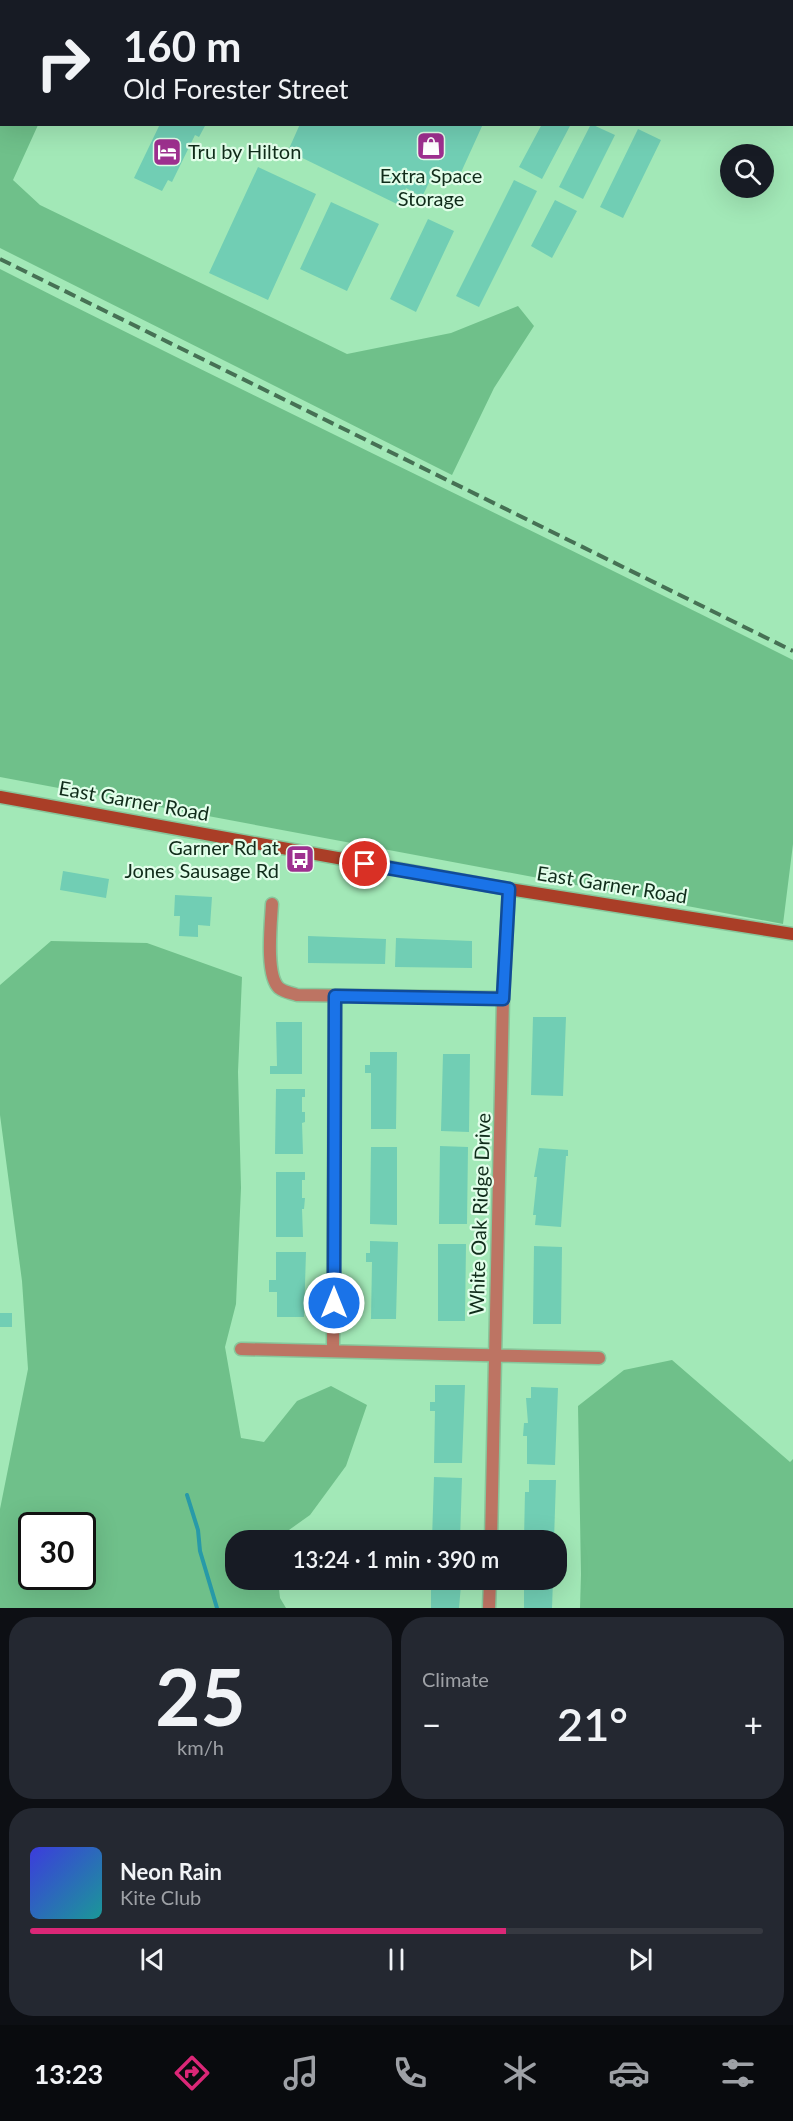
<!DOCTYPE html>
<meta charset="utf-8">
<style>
body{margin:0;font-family:Lato,sans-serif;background:#242831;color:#f1f3f6;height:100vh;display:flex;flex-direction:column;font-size:22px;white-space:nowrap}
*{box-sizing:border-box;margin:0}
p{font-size:20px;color:#9ea1a6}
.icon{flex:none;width:33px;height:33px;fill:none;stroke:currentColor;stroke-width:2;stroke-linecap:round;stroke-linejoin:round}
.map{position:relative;height:1608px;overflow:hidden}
.drawer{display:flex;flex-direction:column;gap:9px;padding:9px;background:#0d0f14;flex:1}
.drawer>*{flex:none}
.top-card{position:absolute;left:0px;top:0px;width:794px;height:126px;box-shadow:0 6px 24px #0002;background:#171b24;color:#f1f3f6;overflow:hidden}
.tools{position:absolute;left:720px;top:144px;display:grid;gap:12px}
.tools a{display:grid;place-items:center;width:54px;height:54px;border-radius:50%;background:#171b24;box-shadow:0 6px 24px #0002;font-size:30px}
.speed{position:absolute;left:18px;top:1512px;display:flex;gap:12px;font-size:30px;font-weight:700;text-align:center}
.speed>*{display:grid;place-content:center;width:78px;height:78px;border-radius:50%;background:#171b24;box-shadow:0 6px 24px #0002;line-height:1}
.speed .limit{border:3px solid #111;border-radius:9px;background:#fff;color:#111}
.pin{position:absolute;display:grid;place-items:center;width:51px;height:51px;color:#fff;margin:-26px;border:3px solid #fff;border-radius:50%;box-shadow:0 2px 6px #0007}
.me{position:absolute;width:66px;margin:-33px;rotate:0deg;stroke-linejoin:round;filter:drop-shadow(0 0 4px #0008)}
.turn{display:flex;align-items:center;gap:21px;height:126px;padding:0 24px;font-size:27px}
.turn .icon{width:78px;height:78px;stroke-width:2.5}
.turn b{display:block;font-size:42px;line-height:51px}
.big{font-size:45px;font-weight:600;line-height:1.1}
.drawer .card{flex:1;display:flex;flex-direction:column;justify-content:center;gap:9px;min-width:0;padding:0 21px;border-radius:24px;background:#242831}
.drawer .dial{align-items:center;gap:0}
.dial b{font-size:78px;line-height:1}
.song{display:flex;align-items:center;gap:18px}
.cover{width:72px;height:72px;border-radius:9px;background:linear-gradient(135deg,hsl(240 70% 55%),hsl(180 70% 35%))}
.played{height:6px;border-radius:3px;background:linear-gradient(90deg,#db2777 65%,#363941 65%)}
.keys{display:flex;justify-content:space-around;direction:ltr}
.heat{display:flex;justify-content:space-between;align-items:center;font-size:33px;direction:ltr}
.drawer .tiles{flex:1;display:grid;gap:9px;grid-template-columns:1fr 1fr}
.card:last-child{grid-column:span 2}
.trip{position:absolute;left:225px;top:1530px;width:342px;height:60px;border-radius:24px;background:#171b24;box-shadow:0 6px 24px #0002;font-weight:600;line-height:60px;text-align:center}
.tab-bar{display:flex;height:96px;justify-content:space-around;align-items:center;background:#090b0e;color:#9ea1a6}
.tab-bar .icon{width:42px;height:42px}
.tab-bar .active{color:#db2777}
.tab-bar b{font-size:27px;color:#f1f3f6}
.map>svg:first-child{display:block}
.green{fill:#6fc08a;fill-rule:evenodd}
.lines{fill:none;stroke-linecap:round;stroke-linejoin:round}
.stream{stroke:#289aa8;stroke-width:4}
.building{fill:#71ceb4}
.street-casing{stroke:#88c69b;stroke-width:15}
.secondary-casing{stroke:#88c69b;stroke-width:15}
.street{stroke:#bd7463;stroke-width:12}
.secondary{stroke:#aa3e27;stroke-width:12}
.rail{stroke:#467154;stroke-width:4;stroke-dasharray:12 6;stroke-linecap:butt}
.route-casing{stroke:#114b97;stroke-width:15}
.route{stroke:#1a73e8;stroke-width:10}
.labels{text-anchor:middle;stroke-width:4.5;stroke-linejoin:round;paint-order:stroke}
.poi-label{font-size:20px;fill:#102c1a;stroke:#e2feea;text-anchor:start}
.street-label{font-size:20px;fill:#102c1a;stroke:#e2feea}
</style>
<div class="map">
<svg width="793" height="1608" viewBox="0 0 793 1608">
<rect width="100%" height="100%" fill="#a2e8b7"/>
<path class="green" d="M0 0H83L2 2V124L38 125 13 180 40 205 347 354 451 333 518 306 534 326 494 388 452 475 0 248Z
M0 269C263 402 529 528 793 660V844L783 924 0 777Z
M51 941 147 943 242 977 238 1072 241 1188 236 1304 225 1347 241 1438 264 1442 297 1401 331 1386 367 1405 346 1466 310 1515 275 1540H236V1580H278L280 1598 286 1608H0V1509L28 1369 22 1281 0 1115V985ZM32 1526H82V1576H32Z
M672 1360 790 1462 793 1459V1608H580L581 1574 578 1406 624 1370Z"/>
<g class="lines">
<path class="stream" d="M187 1495 198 1530 200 1551 217 1608"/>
</g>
<path class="building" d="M160 124H206L199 137 195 135 172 182 168 180 162 191 134 178Z
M300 124H483L458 179 436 168 422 197 406 188 399 205 288 151Z
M542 124H571L542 179 519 167Z
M591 124 615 135 583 199 559 187Z
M638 129 661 140 623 218 600 207Z
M258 167 316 194 268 300 209 273Z
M514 180 537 191 479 307 456 296Z
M555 200 577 211 552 258 531 246Z
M331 202 379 224 347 291 300 269Z
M428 219 454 231 416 312 390 299Z
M63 871 109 879 106 898 60 890Z
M175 895 212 897 210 926 198 925V937L179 936 180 916H174Z
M308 936 386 939 385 964 308 963Z
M396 938 472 941V968L395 967Z
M533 1017H566L563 1096 531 1095Z
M276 1022H302V1074H270V1066H277Z
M370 1052H397L396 1129H371V1073H365V1065H370Z
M443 1054H470L469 1132 441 1131Z
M276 1089H305V1097H302V1112H305V1122L302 1123 303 1154H275Z
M440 1146 468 1147 467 1224H439Z
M371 1147H397V1225L370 1224Z
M539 1148 568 1150V1156H566L561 1227 535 1225 536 1215H533L537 1177H534Z
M276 1172H305V1180H302V1198H305L304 1209H302L303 1237H276Z
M370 1241 398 1242 396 1319H371L372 1262H366V1253H370Z
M438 1244H466L465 1321H438Z
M534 1246 562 1247 561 1324H533Z
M276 1252H306L304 1317H277V1292H269V1280H276Z
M0 1313H12V1327H0Z
M435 1385H465L462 1463H434L435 1411H430V1402H435Z
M531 1387 558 1388 555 1465 527 1464V1436H523L524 1423H528L526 1398H531Z
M434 1477 462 1478 460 1540H432Z
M529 1480H556L554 1540H524L525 1492H529Z
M431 1580H459V1585H461L459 1608H431Z
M524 1580H553L552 1608H524Z"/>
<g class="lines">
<g class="street-casing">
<path id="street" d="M272 904C271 923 265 975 279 988 284 992 291 993 297 995L503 998
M241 1349 599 1358
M333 1350 335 996
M491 1540 503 998 509 889
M489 1608 490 1580"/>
</g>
<g class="secondary-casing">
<path id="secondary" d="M0 797 509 889 793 934"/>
</g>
<use href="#street" class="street"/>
<use href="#secondary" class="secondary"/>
<path class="rail" d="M0 259 793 651"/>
</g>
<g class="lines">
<g class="route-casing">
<path id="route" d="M334 1303 335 996 503 999 509 889 365 864"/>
</g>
<use href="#route" class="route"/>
</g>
<defs>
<g id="shop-square" transform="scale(1.5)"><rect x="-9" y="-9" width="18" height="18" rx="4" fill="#9e308f" stroke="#e2feea"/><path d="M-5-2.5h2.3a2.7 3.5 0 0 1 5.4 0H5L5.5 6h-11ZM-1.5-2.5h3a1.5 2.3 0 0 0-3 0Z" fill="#fff"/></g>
<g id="hotel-square" transform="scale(1.5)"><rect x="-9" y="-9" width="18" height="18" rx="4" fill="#9e308f" stroke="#e2feea"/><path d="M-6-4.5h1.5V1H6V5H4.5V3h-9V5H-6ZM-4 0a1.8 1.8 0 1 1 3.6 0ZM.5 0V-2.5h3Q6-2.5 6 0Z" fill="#fff"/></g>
<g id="bus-square" transform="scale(1.5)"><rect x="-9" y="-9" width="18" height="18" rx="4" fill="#9e308f" stroke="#e2feea"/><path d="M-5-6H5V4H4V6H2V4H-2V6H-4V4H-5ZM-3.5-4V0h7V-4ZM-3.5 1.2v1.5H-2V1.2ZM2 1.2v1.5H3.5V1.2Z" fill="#fff"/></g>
</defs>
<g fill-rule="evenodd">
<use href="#shop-square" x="431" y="146"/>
<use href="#hotel-square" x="167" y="152"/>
<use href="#bus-square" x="300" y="859"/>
</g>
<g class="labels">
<g class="poi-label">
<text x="188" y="159">Tru by Hilton</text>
<text x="431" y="183" text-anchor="middle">Extra Space<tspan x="431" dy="23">Storage</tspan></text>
<text x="279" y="855" text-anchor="end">Garner Rd at<tspan x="279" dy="23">Jones Sausage Rd</tspan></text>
</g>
<g class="street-label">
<text transform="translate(134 801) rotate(10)" y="7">East Garner Road</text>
<text transform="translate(612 885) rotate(9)" y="7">East Garner Road</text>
<text transform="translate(480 1214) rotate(-88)" y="7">White Oak Ridge Drive</text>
</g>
</g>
</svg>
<div class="tools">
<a><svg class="icon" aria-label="search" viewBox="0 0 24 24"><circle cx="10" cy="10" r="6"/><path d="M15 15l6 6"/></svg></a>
</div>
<div class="speed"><div class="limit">30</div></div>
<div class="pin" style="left:365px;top:864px;background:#d93025"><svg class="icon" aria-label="arrive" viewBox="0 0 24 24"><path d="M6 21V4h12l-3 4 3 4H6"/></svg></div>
<svg class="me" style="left:334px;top:1303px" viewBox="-20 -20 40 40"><circle r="17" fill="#1a73e8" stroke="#fff" stroke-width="3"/><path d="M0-11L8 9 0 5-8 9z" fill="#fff"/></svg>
<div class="trip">13:24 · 1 min · 390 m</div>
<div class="top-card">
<div class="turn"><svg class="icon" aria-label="right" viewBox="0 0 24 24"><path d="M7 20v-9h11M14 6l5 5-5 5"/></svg><div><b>160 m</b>Old Forester Street</div></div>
</div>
</div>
<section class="drawer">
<div class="tiles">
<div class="card dial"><b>25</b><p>km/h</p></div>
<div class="card"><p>Climate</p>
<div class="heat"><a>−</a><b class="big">21°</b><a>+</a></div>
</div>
<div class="card">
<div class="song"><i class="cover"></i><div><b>Neon Rain</b><p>Kite Club</p></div></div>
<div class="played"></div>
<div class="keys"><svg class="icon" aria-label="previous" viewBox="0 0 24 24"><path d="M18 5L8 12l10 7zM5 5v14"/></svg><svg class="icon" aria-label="pause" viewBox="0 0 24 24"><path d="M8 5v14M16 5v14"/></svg><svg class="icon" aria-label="next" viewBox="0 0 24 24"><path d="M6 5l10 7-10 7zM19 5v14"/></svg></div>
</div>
</div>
</section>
<nav class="tab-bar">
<b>13:23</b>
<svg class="icon active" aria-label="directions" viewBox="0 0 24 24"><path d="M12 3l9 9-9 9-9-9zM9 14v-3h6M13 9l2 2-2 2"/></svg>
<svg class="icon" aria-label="music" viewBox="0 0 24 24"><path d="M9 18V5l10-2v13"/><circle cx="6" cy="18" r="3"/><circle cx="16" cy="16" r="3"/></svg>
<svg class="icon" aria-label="phone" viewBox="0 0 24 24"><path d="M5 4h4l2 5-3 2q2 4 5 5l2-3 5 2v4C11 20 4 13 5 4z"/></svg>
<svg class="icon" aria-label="climate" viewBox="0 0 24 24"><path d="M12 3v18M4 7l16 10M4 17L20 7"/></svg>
<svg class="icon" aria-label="car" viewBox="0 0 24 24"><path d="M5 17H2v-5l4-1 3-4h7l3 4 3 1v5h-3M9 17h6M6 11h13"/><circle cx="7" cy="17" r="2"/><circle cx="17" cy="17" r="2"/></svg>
<svg class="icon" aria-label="filters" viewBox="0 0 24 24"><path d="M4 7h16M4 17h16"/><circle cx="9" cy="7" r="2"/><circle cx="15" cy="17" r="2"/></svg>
</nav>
